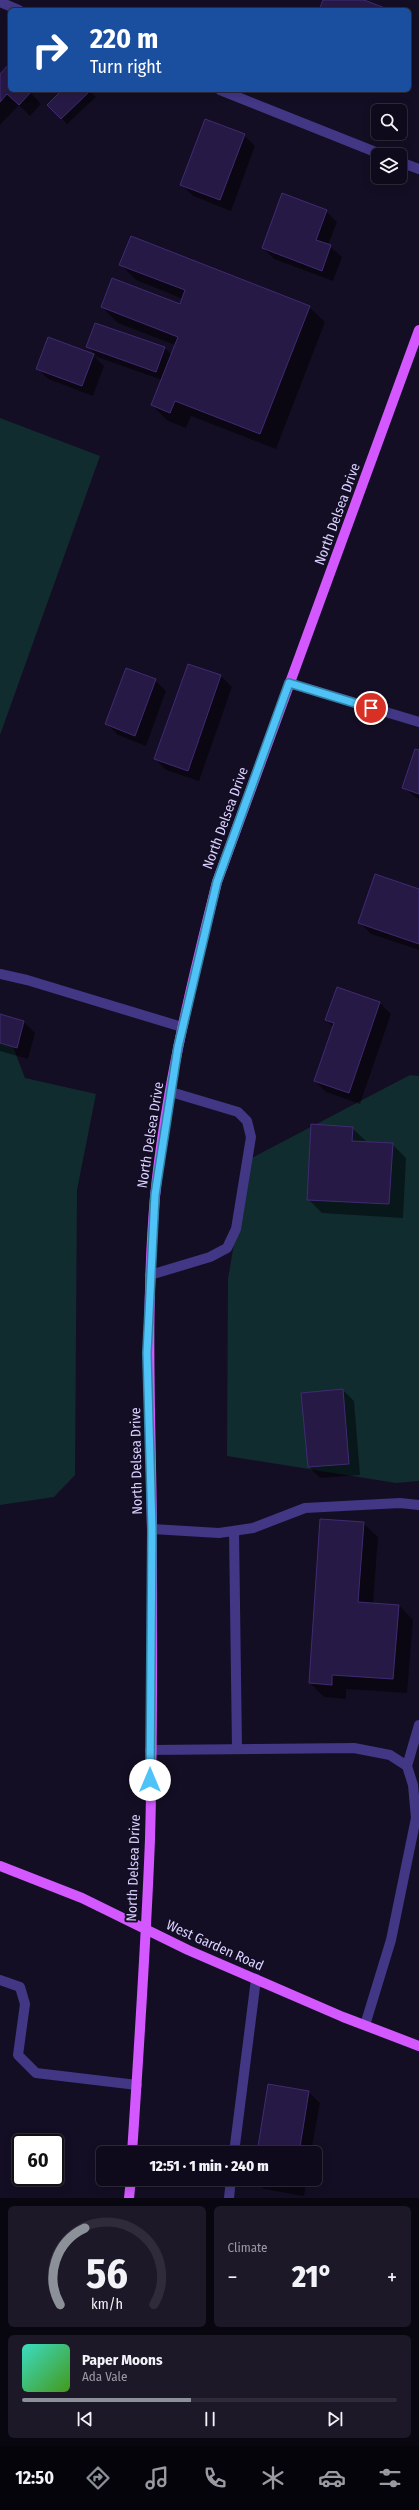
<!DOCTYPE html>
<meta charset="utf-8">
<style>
body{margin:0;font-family:"Fira Sans Condensed",sans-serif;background:#1d1828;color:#f1f3f6;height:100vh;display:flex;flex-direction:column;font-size:15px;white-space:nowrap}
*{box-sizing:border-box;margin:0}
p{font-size:13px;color:#9b9aa3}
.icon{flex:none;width:22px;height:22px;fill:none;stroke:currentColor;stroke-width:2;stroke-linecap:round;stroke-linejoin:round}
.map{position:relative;height:2198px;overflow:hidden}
.details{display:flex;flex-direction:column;gap:8px;padding:8px;background:#08060f;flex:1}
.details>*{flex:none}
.banner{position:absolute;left:8px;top:8px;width:403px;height:84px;border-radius:6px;box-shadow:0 2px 10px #0003,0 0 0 1px #2f2b3a;background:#1a4fa0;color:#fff;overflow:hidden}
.buttons{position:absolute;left:371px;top:104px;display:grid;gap:8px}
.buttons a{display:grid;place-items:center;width:36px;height:36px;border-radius:6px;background:#0f0a1b;box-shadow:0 2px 10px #0003,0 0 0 1px #2f2b3a;font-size:20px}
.speed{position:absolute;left:12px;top:2134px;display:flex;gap:8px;font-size:20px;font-weight:700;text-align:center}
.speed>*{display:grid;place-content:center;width:52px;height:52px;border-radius:50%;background:#0f0a1b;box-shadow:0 2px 10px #0003,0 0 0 1px #2f2b3a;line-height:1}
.speed .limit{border:2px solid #111;border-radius:6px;background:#fff;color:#111}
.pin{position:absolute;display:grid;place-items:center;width:34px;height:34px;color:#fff;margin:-17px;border:2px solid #fff;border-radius:50%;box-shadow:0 1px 4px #0007}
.me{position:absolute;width:44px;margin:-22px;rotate:0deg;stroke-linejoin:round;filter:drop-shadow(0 0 3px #0008)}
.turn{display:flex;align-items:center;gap:14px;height:84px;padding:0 16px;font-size:18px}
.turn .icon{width:52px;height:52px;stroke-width:2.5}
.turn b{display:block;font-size:28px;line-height:34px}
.big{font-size:30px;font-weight:800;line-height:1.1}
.details .widget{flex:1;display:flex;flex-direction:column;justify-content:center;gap:6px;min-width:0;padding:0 14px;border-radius:6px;background:#1d1828}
.details .dial{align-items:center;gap:0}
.dial svg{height:104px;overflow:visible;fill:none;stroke:#2f2b3a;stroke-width:7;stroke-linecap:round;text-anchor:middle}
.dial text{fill:#f1f3f6;stroke:none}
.song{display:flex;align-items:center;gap:12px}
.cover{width:48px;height:48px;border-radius:6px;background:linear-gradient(135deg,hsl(170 70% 55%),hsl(100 70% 35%))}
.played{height:4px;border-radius:2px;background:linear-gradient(90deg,#8c9099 45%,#2f2b3a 45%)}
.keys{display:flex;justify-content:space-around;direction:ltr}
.heat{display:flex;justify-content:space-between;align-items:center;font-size:22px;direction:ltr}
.details .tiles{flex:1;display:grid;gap:8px;grid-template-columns:1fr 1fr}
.widget:last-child{grid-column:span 2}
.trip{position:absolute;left:96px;top:2146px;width:226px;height:40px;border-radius:6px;background:#0f0a1b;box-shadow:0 2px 10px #0003,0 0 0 1px #2f2b3a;font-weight:800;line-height:40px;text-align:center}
.menu{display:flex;height:64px;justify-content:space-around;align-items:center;background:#06040b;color:#9b9aa3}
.menu .icon{width:28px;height:28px}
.menu .on{color:#8c9099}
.menu b{font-size:18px;color:#f1f3f6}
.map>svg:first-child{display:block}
.green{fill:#102c2f}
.shadow{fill:#0007}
.building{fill:#271946;stroke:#412a73}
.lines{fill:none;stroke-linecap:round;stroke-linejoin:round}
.minor{stroke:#423785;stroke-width:10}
.major{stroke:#d358ff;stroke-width:10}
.route-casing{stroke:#337fa1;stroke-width:10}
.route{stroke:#4fc3f7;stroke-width:7}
.labels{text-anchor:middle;stroke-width:4;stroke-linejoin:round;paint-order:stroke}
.street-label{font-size:14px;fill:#dbd1ff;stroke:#140e24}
</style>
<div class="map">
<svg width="419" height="2198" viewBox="0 0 419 2198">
<rect width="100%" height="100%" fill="#140e24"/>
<path class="green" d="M0 418 100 456 0 735Z
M0 1013 25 1078 96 1094 77 1190 75 1475 54 1497 0 1505Z
M410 1075 419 1076V1481L396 1483 227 1456 228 1279 248 1160Z"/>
<path class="shadow" d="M10 64V90H34L31 93 41 104 30 116 19 105 0 125V75Z
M64 90H89L96 97 67 124 48 105Z
M244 135 255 146 231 211 193 196 182 185Z
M326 211 337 222 328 245 342 257 333 281 274 259 263 248Z
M121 265 309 307 325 322 276 449 191 416 186 428 168 421 152 405 162 380 94 356 104 366 93 396 48 379 37 368 49 338 97 356 88 347 96 324 165 348 172 355 175 345 118 323 102 307 180 306 183 299 136 280Z
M188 665 221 676 232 687 199 781 166 770 155 759Z
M155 680 166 691 146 746 118 735 107 724Z
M419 751V800L403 787Z
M419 890V950L371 934 360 923Z
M337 988 380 1003 391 1014 360 1104 326 1092 315 1081 334 1028 326 1020Z
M0 1015 24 1022 35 1033 28 1059 0 1051Z
M352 1128 367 1142 392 1144 406 1158 403 1218 322 1213 308 1199Z
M343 1390 354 1401 360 1475 320 1478 309 1467Z
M363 1523 378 1537 373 1604 399 1605 413 1620 407 1693 346 1689V1699L324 1697 310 1683Z
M309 2092 320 2103 311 2153H258Z
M254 2179H307L304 2196 264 2189Z"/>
<path class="building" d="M323 0H364L385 8 384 10H319Z
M10 63V90H29L31 92 19 105 7 94 0 102V74Z
M62 90H91L61 119 47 105Z
M205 119 245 134 220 200 180 185Z
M282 193 327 210 316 240 331 245 322 271 262 248Z
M131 236 310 306 260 434 175 401 170 413 151 405 178 337 101 307 112 278 180 304 185 290 119 265Z
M95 323 165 347 156 372 86 347Z
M48 337 94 354 82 386 36 369Z
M188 664 221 675 188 771 154 759Z
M126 668 156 679 135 736 105 724Z
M415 749 419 750V794L402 788Z
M375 874 419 889V944L358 923Z
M337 987 380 1002 349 1093 314 1081 334 1023 325 1020Z
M0 1014 24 1021 17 1048 0 1043Z
M311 1124 353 1127 352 1141 393 1143 389 1204 307 1200Z
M343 1389 349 1464 308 1467 301 1393Z
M320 1519 364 1522 358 1602 399 1605 393 1679 332 1675V1685L309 1683Z
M268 2084 309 2091 299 2153H257Z
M255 2179H294L293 2185Z"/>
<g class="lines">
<path class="minor" d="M0 2 19 10
M220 90 383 155
M400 162 419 169
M289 683 419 722
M0 974 27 980 182 1027
M150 1275 210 1257 227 1248 236 1229 251 1137 247 1121 238 1112 171 1092
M152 1529 219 1533 253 1528 305 1508 400 1503 419 1505
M234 1531 237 1749
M150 1750 354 1748 390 1755 407 1766 413 1785 416 1818 391 1940 365 2025
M407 1766 419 1725
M0 1980 20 1987 25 2004 18 2055 36 2073 137 2085
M234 2153 256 1979
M229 2198 231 2179"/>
<path class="major" d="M0 1866 82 1898 188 1950 343 2017 419 2046
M132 2153C139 2048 146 1944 150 1839 153 1736 152 1633 152 1531 151 1418 145 1310 155 1197 165 1092 191 985 217 882L419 330
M129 2198 131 2179"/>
</g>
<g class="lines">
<g class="route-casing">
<path id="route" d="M150 1780 152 1529 147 1353 155 1195 178 1047 217 882 289 683 371 708"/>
</g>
<use href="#route" class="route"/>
</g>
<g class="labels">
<g class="street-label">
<text transform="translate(337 514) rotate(-70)" y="5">North Delsea Drive</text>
<text transform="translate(225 818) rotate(-70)" y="5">North Delsea Drive</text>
<text transform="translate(150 1135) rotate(-81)" y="5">North Delsea Drive</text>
<text transform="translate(136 1461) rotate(-91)" y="5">North Delsea Drive</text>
<text transform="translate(133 1868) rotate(-88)" y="5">North Delsea Drive</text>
<text transform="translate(215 1945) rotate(24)" y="5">West Garden Road</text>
</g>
</g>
</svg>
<div class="buttons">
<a><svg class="icon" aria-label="search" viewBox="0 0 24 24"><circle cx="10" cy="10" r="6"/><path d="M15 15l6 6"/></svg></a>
<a><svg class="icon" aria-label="layers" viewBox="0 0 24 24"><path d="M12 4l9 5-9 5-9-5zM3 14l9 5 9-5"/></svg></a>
</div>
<div class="speed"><div class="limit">60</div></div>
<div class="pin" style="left:371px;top:708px;background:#d93025"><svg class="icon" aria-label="arrive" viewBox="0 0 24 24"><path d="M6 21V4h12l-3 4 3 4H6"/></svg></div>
<svg class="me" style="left:150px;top:1780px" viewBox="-20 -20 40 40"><circle r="19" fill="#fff"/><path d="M0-13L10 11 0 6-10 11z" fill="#4fc3f7"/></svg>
<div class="trip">12:51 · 1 min · 240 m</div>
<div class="banner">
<div class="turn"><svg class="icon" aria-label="right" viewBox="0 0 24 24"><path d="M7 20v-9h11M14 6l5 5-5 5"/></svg><div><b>220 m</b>Turn right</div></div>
</div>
</div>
<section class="details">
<div class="tiles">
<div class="widget dial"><svg viewBox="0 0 100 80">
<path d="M14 69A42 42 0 1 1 86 69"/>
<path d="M14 69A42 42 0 0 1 33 10" stroke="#8c9099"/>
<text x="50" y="56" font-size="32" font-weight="700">56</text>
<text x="50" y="72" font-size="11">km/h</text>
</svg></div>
<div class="widget"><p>Climate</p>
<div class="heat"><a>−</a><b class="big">21°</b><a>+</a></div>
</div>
<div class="widget">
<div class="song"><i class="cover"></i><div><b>Paper Moons</b><p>Ada Vale</p></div></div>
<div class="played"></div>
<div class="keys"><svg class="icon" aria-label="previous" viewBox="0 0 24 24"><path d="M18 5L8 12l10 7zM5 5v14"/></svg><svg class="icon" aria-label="pause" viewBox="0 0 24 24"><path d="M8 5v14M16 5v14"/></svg><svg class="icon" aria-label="next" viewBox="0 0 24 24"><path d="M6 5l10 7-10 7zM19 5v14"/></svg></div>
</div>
</div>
</section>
<nav class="menu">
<b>12:50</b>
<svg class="icon on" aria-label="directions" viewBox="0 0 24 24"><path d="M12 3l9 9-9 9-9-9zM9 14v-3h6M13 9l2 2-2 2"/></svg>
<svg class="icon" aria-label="music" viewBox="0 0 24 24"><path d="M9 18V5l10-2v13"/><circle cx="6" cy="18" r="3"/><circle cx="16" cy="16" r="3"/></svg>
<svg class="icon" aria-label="phone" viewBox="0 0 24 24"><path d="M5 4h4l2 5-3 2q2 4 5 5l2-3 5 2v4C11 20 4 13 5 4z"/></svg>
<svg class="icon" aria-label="climate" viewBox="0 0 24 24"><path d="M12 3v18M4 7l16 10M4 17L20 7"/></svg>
<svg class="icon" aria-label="car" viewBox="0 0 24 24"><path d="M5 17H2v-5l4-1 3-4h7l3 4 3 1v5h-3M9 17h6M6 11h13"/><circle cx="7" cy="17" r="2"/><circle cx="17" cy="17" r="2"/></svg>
<svg class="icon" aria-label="filters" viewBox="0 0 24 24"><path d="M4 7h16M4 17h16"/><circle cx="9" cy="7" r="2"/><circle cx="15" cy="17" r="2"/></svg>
</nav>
